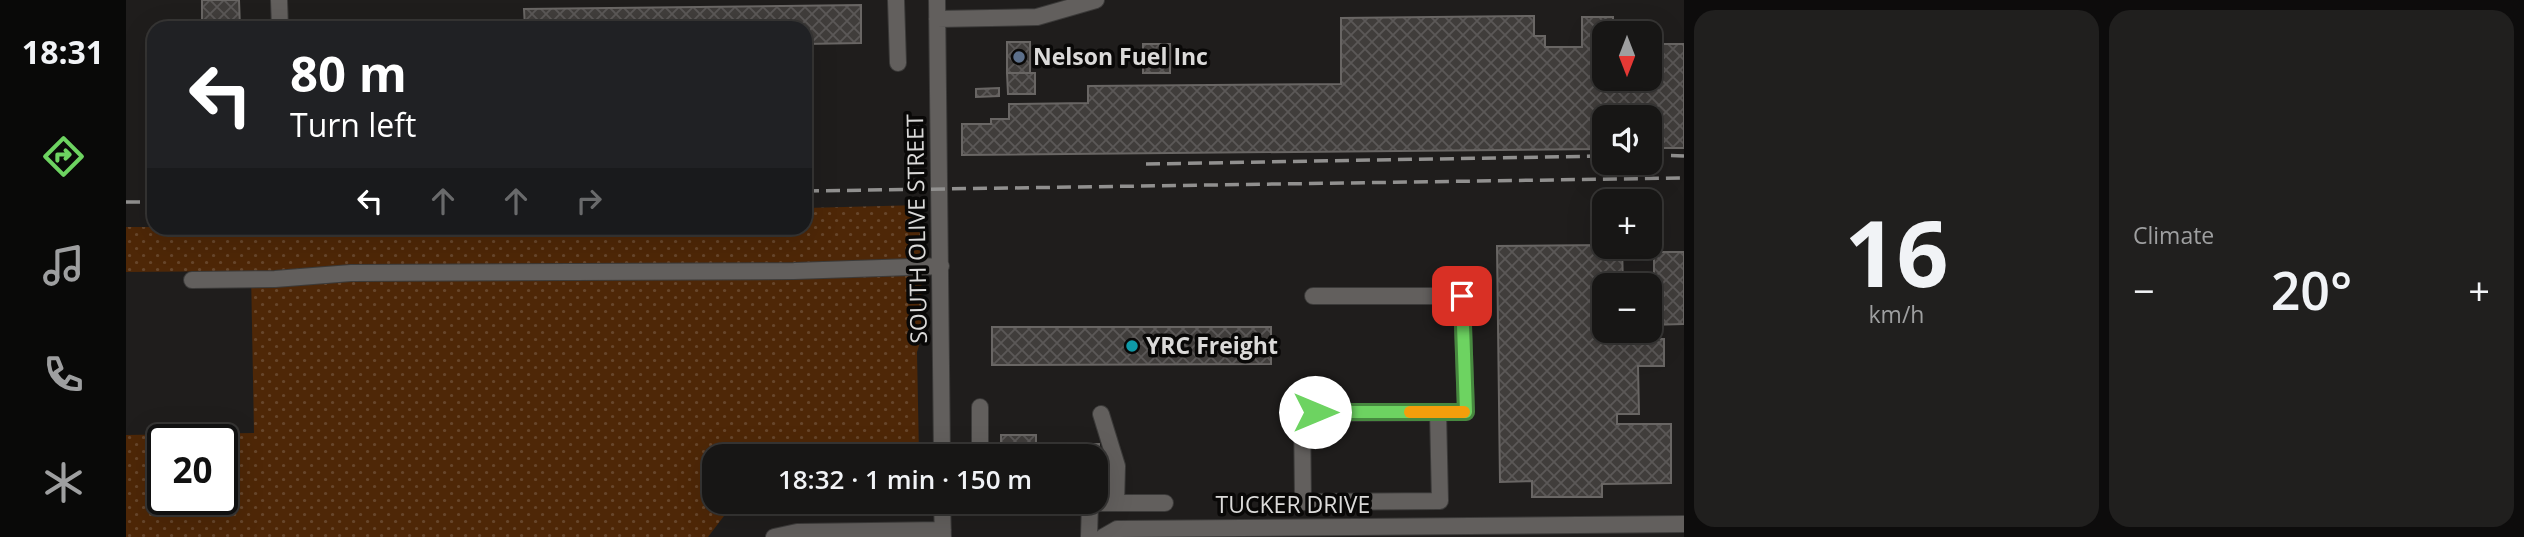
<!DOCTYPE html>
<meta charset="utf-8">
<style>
body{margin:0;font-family:"Open Sans",sans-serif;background:#201f1e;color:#f1f3f6;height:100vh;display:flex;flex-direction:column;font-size:26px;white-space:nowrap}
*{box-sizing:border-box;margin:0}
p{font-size:23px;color:#9e9fa0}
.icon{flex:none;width:38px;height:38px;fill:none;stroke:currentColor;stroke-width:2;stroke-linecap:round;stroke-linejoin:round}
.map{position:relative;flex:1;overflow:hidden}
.sheet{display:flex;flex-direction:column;gap:10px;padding:10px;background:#0d0c0c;width:840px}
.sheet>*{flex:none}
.guide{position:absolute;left:21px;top:21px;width:665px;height:214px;border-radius:21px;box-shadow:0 7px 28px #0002,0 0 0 2px #363534;background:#202124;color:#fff;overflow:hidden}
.needle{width:46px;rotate:180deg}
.tools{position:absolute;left:1466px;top:21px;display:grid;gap:14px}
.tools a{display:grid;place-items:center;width:70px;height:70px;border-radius:14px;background:#171615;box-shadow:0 7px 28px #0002,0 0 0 2px #363534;font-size:35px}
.speed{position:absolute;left:21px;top:424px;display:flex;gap:14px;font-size:35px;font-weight:700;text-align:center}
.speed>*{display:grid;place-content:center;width:91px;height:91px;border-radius:50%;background:#171615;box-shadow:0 7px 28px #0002,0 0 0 2px #363534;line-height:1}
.speed .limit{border:4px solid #111;border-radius:10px;background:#fff;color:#111}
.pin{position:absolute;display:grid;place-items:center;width:60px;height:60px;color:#fff;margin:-30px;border-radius:14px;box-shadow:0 4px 10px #0006}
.me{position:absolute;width:77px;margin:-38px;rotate:90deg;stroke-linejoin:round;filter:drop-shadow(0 0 5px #0008)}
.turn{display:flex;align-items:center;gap:24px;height:147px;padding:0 28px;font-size:32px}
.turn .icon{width:91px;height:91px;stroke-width:2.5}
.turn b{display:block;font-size:49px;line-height:60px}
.lanes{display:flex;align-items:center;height:66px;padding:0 28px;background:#0003;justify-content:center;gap:35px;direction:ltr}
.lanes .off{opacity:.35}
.big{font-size:52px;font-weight:600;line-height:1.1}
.sheet .tile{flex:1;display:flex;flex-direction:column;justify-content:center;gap:10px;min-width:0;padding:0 24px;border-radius:21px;background:#201f1e}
.sheet .dial{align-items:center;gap:0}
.dial b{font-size:91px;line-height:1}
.heat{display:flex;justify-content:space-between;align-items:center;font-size:38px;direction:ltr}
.sheet .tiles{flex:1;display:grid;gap:10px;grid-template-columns:repeat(2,1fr)}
.trip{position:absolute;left:576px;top:444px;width:406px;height:70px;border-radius:21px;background:#171615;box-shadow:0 7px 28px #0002,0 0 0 2px #363534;font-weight:600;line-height:70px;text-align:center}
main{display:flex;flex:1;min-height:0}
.dock{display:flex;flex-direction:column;width:126px;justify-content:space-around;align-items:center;background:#090908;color:#9e9fa0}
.dock .icon{width:49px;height:49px}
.dock .active{color:#6dd361}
.dock b{font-size:32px;color:#f1f3f6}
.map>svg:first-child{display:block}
.grass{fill:url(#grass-dots);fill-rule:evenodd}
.building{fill:url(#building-cross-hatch);stroke:#696664;stroke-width:2}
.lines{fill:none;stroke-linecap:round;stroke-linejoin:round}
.minor-casing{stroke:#3b3a39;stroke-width:18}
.minor{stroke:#625f5d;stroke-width:16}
.rail{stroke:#91908f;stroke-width:3.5;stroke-dasharray:14 7;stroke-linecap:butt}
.route-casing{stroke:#47893f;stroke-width:18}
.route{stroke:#6dd361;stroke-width:12}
.slow{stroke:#f59e0b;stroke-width:12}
.service-dot{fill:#5c6f8a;stroke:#090807;stroke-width:2.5}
.culture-dot{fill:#0f9aa8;stroke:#090807;stroke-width:2.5}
.labels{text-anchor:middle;stroke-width:7;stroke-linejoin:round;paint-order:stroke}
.poi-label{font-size:23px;font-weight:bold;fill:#dbdad9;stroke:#090807;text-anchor:start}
.street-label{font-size:23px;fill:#dbdad9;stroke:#090807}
</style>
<main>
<nav class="dock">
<b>18:31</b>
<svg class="icon active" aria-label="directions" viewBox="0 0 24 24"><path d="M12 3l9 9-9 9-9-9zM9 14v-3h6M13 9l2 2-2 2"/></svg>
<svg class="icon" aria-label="music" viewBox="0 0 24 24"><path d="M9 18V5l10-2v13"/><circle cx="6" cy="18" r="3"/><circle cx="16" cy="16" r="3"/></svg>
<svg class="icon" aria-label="phone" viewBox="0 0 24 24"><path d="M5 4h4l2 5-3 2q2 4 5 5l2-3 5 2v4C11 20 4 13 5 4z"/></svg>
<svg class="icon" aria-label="climate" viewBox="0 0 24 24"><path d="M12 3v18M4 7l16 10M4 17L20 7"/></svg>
</nav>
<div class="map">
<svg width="1558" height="537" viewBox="0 0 1558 537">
<defs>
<pattern id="grass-dots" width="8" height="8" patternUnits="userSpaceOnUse" patternTransform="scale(1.75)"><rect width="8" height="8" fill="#4e2707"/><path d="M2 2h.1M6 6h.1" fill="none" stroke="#67462b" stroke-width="1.8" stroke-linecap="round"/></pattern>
<pattern id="building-cross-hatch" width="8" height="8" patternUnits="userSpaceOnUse" patternTransform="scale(1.75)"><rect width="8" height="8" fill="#403d3b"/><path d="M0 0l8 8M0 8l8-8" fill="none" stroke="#5b5857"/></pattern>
</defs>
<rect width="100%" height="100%" fill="#1f1d1c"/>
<path class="grass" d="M796 205 795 339 791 352 793 457H588V502H771L754 508H604L582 537H0V435L128 433 125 271 0 272V227L679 228V208ZM37 439H96V499H37Z"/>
<path class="building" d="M76 0H113L114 28H76Z
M735 5V43L679 44V28H399L398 9Z
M1408 16V36H1419V47H1456V17H1487V33H1479V79H1524V44H1558V148H1524V117H1479V149L836 155V124H865V119H883V104L962 103V86L1215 84V18Z
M881 42H904V73H881Z
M1017 44H1044V73H1017Z
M881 73H909V94H882Z
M873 88V96L850 97V89Z
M1479 245V247H1496L1497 285H1479V331H1497V339H1538V366H1512L1513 414H1491V424H1545V483L1476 484V497H1406V481L1374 482 1371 246Z
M1528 252H1558V324L1524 325V287H1528Z
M866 327H1145V364L866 365Z
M875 435H910V454H935V445L973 444V489H970V457H875Z
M876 502H910V508H876Z"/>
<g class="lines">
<g class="minor-casing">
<path id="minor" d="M153 0 154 28
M770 0 772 63
M811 0 816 457
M811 19 911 17 970 0
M66 280 149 279 225 273 668 271 815 266
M1187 296H1336L1340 412 1189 413
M854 407V457
M1176 413 1177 502 1314 501 1312 412
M975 414 991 466 990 503
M816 502 817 537
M929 503H1039
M648 537 671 532 817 530
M963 537 964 503
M977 537 991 529 1558 524"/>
</g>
<use href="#minor" class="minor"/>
<path class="rail" d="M1524 155 1558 156
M1020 164 1479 156
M679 191 1558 178
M0 202H28"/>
</g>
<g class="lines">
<g class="route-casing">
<path id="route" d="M1189 412H1340L1336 296"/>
</g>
<use href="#route" class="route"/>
<path class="slow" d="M1284 412H1338"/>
</g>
<circle class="service-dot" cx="893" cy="57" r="7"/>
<circle class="culture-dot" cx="1006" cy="346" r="7"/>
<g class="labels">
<g class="poi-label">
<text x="907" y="65">Nelson Fuel Inc</text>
<text x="1020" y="354">YRC Freight</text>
</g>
<g class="street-label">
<text transform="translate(791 229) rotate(-91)" y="8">SOUTH OLIVE STREET</text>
<text x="1167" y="513">TUCKER DRIVE</text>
</g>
</g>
</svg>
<div class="tools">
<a><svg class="needle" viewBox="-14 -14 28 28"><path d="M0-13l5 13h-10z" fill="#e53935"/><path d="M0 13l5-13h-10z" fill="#9e9fa0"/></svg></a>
<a><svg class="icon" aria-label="sound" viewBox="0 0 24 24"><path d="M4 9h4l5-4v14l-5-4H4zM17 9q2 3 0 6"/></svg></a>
<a>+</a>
<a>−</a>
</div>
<div class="speed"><div class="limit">20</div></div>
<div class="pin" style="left:1336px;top:296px;background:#d93025"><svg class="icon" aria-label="arrive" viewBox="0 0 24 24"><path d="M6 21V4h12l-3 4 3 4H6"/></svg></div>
<svg class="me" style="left:1189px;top:412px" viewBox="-20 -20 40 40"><circle r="19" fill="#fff"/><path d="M0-13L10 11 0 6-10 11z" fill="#6dd361"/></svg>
<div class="trip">18:32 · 1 min · 150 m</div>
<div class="guide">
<div class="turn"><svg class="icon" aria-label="left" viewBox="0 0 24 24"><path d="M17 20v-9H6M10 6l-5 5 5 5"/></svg><div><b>80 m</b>Turn left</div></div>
<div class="lanes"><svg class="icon" aria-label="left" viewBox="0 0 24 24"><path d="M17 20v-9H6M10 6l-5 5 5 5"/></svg><svg class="icon off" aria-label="ahead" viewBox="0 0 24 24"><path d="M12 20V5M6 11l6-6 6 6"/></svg><svg class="icon off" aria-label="ahead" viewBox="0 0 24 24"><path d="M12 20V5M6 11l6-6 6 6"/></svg><svg class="icon off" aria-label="right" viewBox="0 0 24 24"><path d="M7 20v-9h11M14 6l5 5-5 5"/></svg></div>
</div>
</div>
<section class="sheet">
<div class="tiles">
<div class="tile dial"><b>16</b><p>km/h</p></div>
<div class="tile"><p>Climate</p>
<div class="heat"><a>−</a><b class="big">20°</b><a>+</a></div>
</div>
</div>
</section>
</main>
